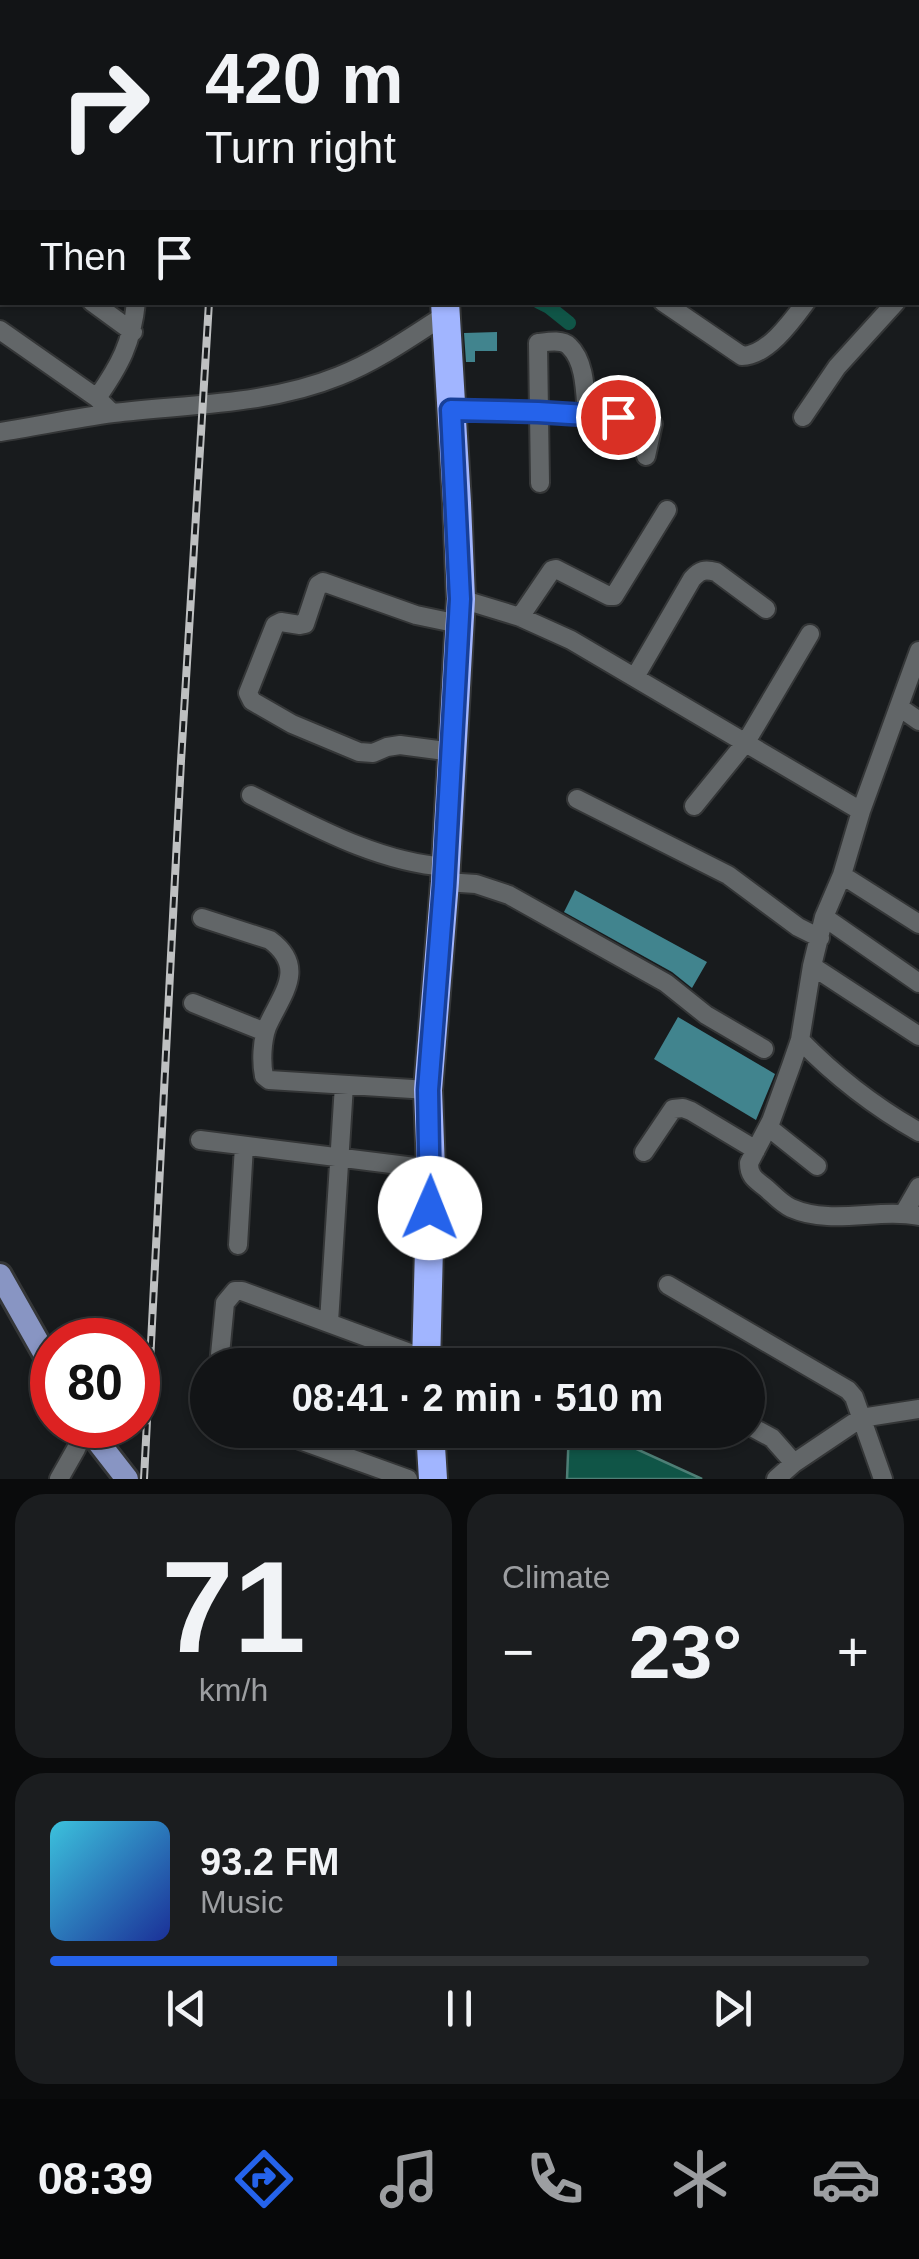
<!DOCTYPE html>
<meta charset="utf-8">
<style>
body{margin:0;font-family:Helvetica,sans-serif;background:#1b1d1f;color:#f1f3f6;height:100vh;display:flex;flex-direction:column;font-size:38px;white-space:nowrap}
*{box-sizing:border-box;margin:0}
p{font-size:32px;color:#9c9ea1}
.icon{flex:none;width:55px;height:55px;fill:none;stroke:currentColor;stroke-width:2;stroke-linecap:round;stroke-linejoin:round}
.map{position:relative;height:1479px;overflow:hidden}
.drawer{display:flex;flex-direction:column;gap:15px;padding:15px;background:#0a0b0c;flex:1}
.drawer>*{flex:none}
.guide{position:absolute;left:0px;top:0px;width:920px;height:305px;box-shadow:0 2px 8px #0004,0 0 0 2px #313335;background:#121416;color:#f1f3f6;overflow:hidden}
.speed{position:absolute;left:30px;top:1318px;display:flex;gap:20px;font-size:50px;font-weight:700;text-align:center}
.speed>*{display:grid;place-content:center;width:130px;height:130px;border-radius:50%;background:#121416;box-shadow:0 2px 8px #0004,0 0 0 2px #313335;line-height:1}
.speed .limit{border:15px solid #d22;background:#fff;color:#111}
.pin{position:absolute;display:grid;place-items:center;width:85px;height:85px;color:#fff;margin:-42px;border:5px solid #fff;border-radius:50%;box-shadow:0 2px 10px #0007}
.me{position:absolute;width:110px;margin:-55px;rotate:1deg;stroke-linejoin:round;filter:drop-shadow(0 0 8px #0008)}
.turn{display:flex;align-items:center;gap:35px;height:210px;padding:0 40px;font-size:45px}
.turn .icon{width:130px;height:130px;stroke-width:2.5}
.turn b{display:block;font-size:70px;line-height:85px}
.then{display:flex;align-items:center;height:95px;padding:0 40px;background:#0003;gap:20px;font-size:38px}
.big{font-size:75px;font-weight:700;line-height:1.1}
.drawer .card{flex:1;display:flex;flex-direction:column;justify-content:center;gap:15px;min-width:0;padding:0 35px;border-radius:30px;background:#1b1d1f}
.drawer .dial{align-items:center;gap:0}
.dial b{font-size:130px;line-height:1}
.song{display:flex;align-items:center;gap:30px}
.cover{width:120px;height:120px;border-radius:15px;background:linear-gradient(135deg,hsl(190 70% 55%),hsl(230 70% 35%))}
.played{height:10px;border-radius:5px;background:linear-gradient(90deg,#2563eb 35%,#313335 35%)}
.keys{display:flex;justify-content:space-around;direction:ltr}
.heat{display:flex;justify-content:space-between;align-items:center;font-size:55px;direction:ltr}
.drawer .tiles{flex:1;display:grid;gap:15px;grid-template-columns:1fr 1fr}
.card:last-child{grid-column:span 2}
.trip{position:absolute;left:190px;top:1348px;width:575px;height:100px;border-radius:50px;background:#121416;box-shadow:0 2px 8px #0004,0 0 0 2px #313335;font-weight:700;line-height:100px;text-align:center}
.dock{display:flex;height:160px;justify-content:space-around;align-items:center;background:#070809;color:#9c9ea1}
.dock .icon{width:70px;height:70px}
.dock .on{color:#2563eb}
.dock b{font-size:45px;color:#f1f3f6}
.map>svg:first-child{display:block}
.water{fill:#105547;stroke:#4e7f76;stroke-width:2.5}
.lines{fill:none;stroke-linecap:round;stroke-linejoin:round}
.canal{stroke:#105547;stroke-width:14}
.building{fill:#41848e}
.minor-casing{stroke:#343637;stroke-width:22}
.major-casing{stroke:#343637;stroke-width:28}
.highway-casing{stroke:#343637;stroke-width:32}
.minor{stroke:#626668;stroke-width:18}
.major{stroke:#8895c3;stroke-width:22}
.highway{stroke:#a1b5ff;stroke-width:28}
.rail-casing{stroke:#bec0c1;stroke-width:8}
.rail{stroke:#181b1d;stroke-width:4;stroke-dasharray:11;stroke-linecap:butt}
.route-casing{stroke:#184099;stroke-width:25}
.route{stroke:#2563eb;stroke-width:18}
</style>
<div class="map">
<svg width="919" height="1479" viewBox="0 0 919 1479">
<rect width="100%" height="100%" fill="#181b1d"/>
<path class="water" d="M569 1430H595L702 1479H567Z"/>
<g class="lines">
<path class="canal" d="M127 0 130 2
M539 302 549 307 569 323"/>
</g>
<path class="building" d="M497 332V351H475V362H466L464 333Z
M575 890 707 962 692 988 672 972 564 912Z
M678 1017 775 1074 756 1120 654 1059Z"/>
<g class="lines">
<g class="minor-casing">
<path id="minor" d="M44 0 48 2
M346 0 350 2
M578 0 583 2
M872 0 875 2
M369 2 371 0
M628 2 629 0
M781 2 784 0
M918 37 919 38
M0 56 2 58
M0 78 2 75
M918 136 919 138
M0 147 2 149
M918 219 919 220
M0 236 2 238
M918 277 919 275
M92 302 133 332
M663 302 742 356C767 356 792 321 806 302
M0 330 97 398 112 413
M97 398C120 365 132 343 136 302
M451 411 538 412 649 418 653 424 646 456
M803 417 837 367 896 302
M0 432C38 426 75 418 113 413 188 404 268 405 339 376 377 361 411 337 445 315
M540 483 538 343C547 342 562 339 569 346 586 362 585 394 587 416
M461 599 520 617 571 640 861 811
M520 617 552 570 556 569 609 596H614L667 510
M919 651 861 811 842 875 824 917 812 966 800 1040 791 1066 771 1121 749 1163C749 1177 756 1180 766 1188 774 1195 782 1204 791 1208 832 1226 877 1208 919 1216
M635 677 692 579C700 570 705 569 716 572L766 609
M899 707 919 721
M453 752 400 745 387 747 373 753 359 752 292 724 252 701 248 693 275 625 281 622 300 625 305 624 318 585 323 582 416 615 459 624
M251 795C312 825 376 862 446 867
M577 799 728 875 798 927 820 938
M694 806 746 742 810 634
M842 875 919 924
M445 882 476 884 509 895 666 983 706 1015 764 1049
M824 917 919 983
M202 918 270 940C308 968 281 995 267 1027 262 1041 261 1062 264 1076L269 1080 428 1090
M812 966 919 1036
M193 1003 265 1032
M800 1040C835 1076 875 1107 919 1132
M768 1127 817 1166
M200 1140 431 1169
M644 1152 673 1109 683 1108 691 1111 756 1150
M904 1213 919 1187
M238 1245 244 1146
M668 1285 848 1390 854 1397 883 1479
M329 1322 344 1085
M219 1365 225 1303 235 1291H242L426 1359
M748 1425 772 1438 794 1463
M272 1430 408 1479
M59 1479 76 1449 86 1426
M776 1479 794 1463 861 1418 919 1409"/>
</g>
<g class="major-casing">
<path id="major" d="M0 1275 52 1367
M85 1425 127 1479"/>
</g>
<g class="highway-casing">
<path id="highway" d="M471 2 472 0
M426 1365 431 1169 428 1090 445 882 461 599 457 503 445 302
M430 1430 433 1479"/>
</g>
<use href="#minor" class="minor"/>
<use href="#major" class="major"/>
<use href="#highway" class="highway"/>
<g class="rail-casing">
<path id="rail" d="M225 2 226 0
M144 1479 181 761 209 302"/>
</g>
<use href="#rail" class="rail"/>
</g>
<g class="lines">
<g class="route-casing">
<path id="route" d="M430 1208 428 1090 444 886 460 599 451 410 538 412 618 417"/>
</g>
<use href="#route" class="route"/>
</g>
</svg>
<div class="speed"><div class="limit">80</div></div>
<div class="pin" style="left:618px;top:417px;background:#d93025"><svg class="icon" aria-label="arrive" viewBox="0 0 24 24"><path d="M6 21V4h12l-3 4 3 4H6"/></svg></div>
<svg class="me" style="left:430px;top:1208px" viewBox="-20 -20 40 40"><circle r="19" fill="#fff"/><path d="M0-13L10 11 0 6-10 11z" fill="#2563eb"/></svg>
<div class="trip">08:41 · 2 min · 510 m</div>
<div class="guide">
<div class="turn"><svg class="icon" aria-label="right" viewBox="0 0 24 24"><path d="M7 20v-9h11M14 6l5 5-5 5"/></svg><div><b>420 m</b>Turn right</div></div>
<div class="then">Then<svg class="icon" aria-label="arrive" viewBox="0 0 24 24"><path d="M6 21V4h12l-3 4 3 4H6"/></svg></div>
</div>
</div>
<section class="drawer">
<div class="tiles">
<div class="card dial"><b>71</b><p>km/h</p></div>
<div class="card"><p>Climate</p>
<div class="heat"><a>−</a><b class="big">23°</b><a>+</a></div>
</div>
<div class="card">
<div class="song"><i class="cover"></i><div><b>93.2 FM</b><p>Music</p></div></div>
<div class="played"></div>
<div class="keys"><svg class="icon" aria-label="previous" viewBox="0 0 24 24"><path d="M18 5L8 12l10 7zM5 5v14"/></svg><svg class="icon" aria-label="pause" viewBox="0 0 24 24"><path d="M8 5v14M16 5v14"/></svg><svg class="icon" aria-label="next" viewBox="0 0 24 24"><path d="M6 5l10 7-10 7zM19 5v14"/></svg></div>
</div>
</div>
</section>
<nav class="dock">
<b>08:39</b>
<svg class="icon on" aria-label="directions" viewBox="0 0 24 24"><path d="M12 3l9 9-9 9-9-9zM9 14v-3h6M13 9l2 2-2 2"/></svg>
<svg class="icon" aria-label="music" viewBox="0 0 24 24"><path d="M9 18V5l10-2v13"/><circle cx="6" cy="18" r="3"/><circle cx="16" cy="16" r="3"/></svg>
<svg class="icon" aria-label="phone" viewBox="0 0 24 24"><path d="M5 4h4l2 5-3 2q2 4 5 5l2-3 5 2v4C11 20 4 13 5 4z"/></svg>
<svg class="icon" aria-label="climate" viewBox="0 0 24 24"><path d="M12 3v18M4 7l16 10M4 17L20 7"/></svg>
<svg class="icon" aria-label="car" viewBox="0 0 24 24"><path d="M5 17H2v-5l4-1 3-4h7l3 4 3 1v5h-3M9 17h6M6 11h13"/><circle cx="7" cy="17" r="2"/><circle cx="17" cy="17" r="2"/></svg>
</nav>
